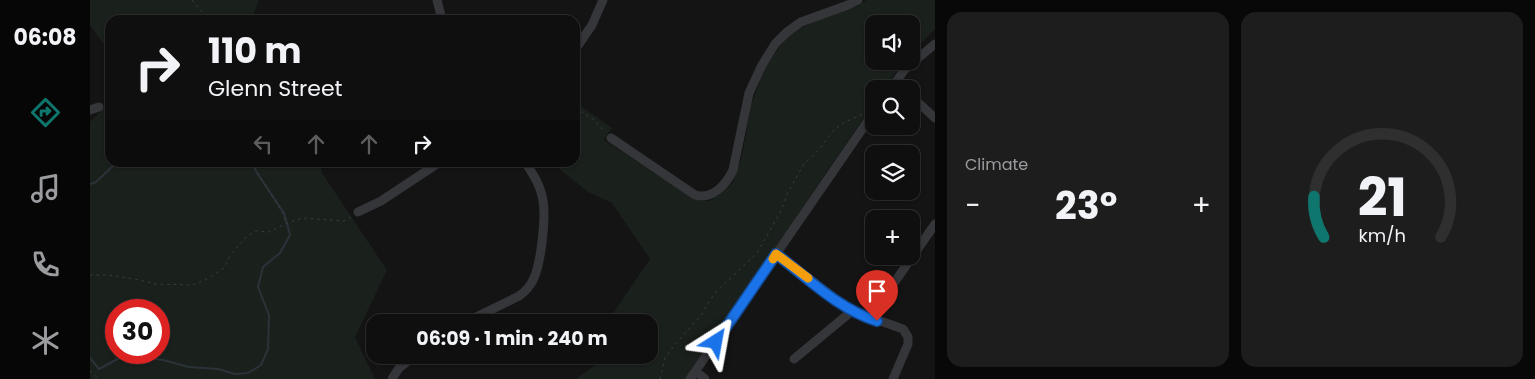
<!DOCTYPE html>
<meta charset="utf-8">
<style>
body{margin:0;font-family:Poppins,sans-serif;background:#1d1d1e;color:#f1f3f6;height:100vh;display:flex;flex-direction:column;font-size:19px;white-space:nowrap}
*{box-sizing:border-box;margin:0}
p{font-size:16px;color:#9b9c9f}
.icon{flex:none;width:28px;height:28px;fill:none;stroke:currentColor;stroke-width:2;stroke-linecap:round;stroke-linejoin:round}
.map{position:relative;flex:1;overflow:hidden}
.side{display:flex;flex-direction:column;gap:12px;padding:12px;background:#080809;width:600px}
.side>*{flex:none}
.top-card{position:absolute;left:15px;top:15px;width:475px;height:152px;border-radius:15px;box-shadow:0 1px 4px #0004,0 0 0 1px #2f2f30;background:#0f0f10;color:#f1f3f6;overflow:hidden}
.buttons{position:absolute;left:775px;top:15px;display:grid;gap:10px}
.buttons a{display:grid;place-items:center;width:55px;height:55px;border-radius:10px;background:#0f0f10;box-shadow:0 1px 4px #0004,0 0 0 1px #2f2f30;font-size:25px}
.speed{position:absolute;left:15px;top:299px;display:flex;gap:10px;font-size:25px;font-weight:700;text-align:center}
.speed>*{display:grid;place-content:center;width:65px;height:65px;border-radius:50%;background:#0f0f10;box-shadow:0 1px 4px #0004,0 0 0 1px #2f2f30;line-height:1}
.speed .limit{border:8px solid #d22;background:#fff;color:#111}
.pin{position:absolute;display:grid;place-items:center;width:42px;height:42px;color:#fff;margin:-51px -21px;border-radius:50% 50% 50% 0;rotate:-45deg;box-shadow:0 0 5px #0007}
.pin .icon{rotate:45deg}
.me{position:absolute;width:55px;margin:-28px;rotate:34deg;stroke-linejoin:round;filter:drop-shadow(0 0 4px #0008)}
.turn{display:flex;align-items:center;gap:18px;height:105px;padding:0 20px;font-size:22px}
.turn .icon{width:65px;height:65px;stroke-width:2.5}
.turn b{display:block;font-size:35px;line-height:42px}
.lanes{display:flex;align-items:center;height:48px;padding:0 20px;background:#0003;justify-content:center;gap:25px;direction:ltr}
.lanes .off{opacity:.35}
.big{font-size:38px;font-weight:700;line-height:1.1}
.side .card{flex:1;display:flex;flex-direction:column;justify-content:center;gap:8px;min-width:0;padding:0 18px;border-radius:15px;background:#1d1d1e}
.side .dial{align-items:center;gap:0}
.dial svg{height:130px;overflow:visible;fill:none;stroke:#2f2f30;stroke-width:7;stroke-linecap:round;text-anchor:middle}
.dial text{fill:#f1f3f6;stroke:none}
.heat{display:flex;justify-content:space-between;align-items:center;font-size:28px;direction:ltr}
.side .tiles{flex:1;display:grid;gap:12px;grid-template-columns:repeat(2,1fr)}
.trip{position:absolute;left:276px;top:314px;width:292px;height:50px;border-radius:15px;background:#0f0f10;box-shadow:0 1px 4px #0004,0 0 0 1px #2f2f30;font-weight:700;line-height:50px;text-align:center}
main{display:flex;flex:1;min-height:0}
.tabs{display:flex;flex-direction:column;width:90px;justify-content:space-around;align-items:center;background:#060606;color:#9b9c9f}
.tabs .icon{width:35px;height:35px}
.tabs .current{color:#0f766e}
.tabs b{font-size:22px;color:#f1f3f6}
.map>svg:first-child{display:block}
.green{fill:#1a201b;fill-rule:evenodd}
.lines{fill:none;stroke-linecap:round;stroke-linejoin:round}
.stream{stroke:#2a3339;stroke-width:2}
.path{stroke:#3b3d41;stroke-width:1;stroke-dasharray:2.5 4;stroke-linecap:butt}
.minor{stroke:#35363a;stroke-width:9}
.route-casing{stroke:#114b97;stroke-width:12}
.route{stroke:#1a73e8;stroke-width:9}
.slow{stroke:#f59e0b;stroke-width:9}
</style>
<main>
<nav class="tabs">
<b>06:08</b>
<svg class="icon current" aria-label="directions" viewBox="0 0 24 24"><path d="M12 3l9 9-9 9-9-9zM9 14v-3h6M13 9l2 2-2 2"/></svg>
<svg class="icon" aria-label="music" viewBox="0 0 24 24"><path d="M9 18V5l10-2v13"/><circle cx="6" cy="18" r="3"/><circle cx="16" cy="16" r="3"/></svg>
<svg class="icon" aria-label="phone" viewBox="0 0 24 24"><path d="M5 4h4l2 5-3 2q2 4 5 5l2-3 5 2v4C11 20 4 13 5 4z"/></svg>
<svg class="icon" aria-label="climate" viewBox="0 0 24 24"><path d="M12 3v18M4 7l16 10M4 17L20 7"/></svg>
</nav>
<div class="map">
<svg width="845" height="379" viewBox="0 0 845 379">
<rect width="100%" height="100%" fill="#141415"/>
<path class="green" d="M0 0H169L162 19 179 20H20V53L0 25Z
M776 0H845V29L821 54V24H784V61H814L794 89H784V103L595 379H486L512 360 516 355H560V322H526L521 316 560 259 522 203 498 192 462 163 485 162V102L522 128 514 140 606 200 619 201 630 194 643 182 652 156 661 105 676 65 699 35 728 19 768 6Z
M20 102V162L230 163 232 173 297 270 265 337 285 379H0V122ZM26 310H69V352H26Z"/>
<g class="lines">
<path class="stream" d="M0 184 6 182 27 162
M0 358 9 369 33 356H46L73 360 99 367 128 369 145 374 158 373 171 365 178 349 179 315 168 287 173 267 190 253 200 235 194 213 167 173 162 162"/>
<path class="path" d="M102 0 119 20
M485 108 503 119 515 132
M161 162 193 214 195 223
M0 275H19L45 279 66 284 102 285 117 279 134 268 141 254 157 236 166 231 179 232 195 224 212 218 254 221 261 217
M0 371 9 379
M570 379 575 358 583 347 613 313 618 303 626 292 667 253 690 213 698 192 714 164 725 154 745 129 755 122 773 114"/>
<path class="minor" d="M347 0 352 20
M485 50 502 25 513 0
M805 83 814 89
M801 89 815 69 845 44
M821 96 845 118
M0 110 9 107
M521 138 605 195C622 200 636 185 643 170L659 93 672 65 685 44 697 32 711 22 758 5 768 0
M268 212 291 201 350 162
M686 254 762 311 813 329 818 337V344L803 379
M779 319 845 224
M376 322 429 296C436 291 441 285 444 278 451 262 456 218 453 201 451 186 443 174 435 162
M704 359 762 311
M606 371 615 379
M302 379 309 368 326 355
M600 379 784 112"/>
</g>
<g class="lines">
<g class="route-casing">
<path id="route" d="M626 342 686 254C718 278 748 309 787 321"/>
</g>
<use href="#route" class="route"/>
<path class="slow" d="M683 259 686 254 718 278"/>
</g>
</svg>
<div class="buttons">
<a><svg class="icon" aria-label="sound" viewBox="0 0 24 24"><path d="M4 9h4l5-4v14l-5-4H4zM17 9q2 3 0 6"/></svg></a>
<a><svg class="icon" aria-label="search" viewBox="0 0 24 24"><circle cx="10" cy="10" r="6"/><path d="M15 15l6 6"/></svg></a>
<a><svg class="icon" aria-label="layers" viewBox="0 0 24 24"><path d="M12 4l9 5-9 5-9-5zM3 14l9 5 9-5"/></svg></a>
<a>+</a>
</div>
<div class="speed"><div class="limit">30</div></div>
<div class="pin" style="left:787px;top:321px;background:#d93025"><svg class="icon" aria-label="arrive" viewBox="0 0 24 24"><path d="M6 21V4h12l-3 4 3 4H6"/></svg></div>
<svg class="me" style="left:626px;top:342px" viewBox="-20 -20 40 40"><path d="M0-17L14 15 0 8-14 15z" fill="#1a73e8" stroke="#fff" stroke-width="4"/></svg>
<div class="trip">06:09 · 1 min · 240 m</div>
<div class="top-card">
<div class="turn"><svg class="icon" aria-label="right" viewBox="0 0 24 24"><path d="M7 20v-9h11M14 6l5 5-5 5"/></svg><div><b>110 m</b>Glenn Street</div></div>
<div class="lanes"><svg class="icon off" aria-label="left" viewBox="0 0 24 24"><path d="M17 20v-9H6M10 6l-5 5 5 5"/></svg><svg class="icon off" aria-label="ahead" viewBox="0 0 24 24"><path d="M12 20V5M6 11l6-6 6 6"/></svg><svg class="icon off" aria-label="ahead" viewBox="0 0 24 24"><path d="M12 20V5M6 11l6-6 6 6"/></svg><svg class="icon" aria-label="right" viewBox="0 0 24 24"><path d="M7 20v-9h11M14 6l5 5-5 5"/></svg></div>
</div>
</div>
<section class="side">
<div class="tiles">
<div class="card"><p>Climate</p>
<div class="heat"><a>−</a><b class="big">23°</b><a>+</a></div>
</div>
<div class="card dial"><svg viewBox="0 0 100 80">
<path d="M14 69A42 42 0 1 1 86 69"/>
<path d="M14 69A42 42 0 0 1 8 44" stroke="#0f766e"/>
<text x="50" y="56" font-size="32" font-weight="700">21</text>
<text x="50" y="72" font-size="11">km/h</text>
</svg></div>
</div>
</section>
</main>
